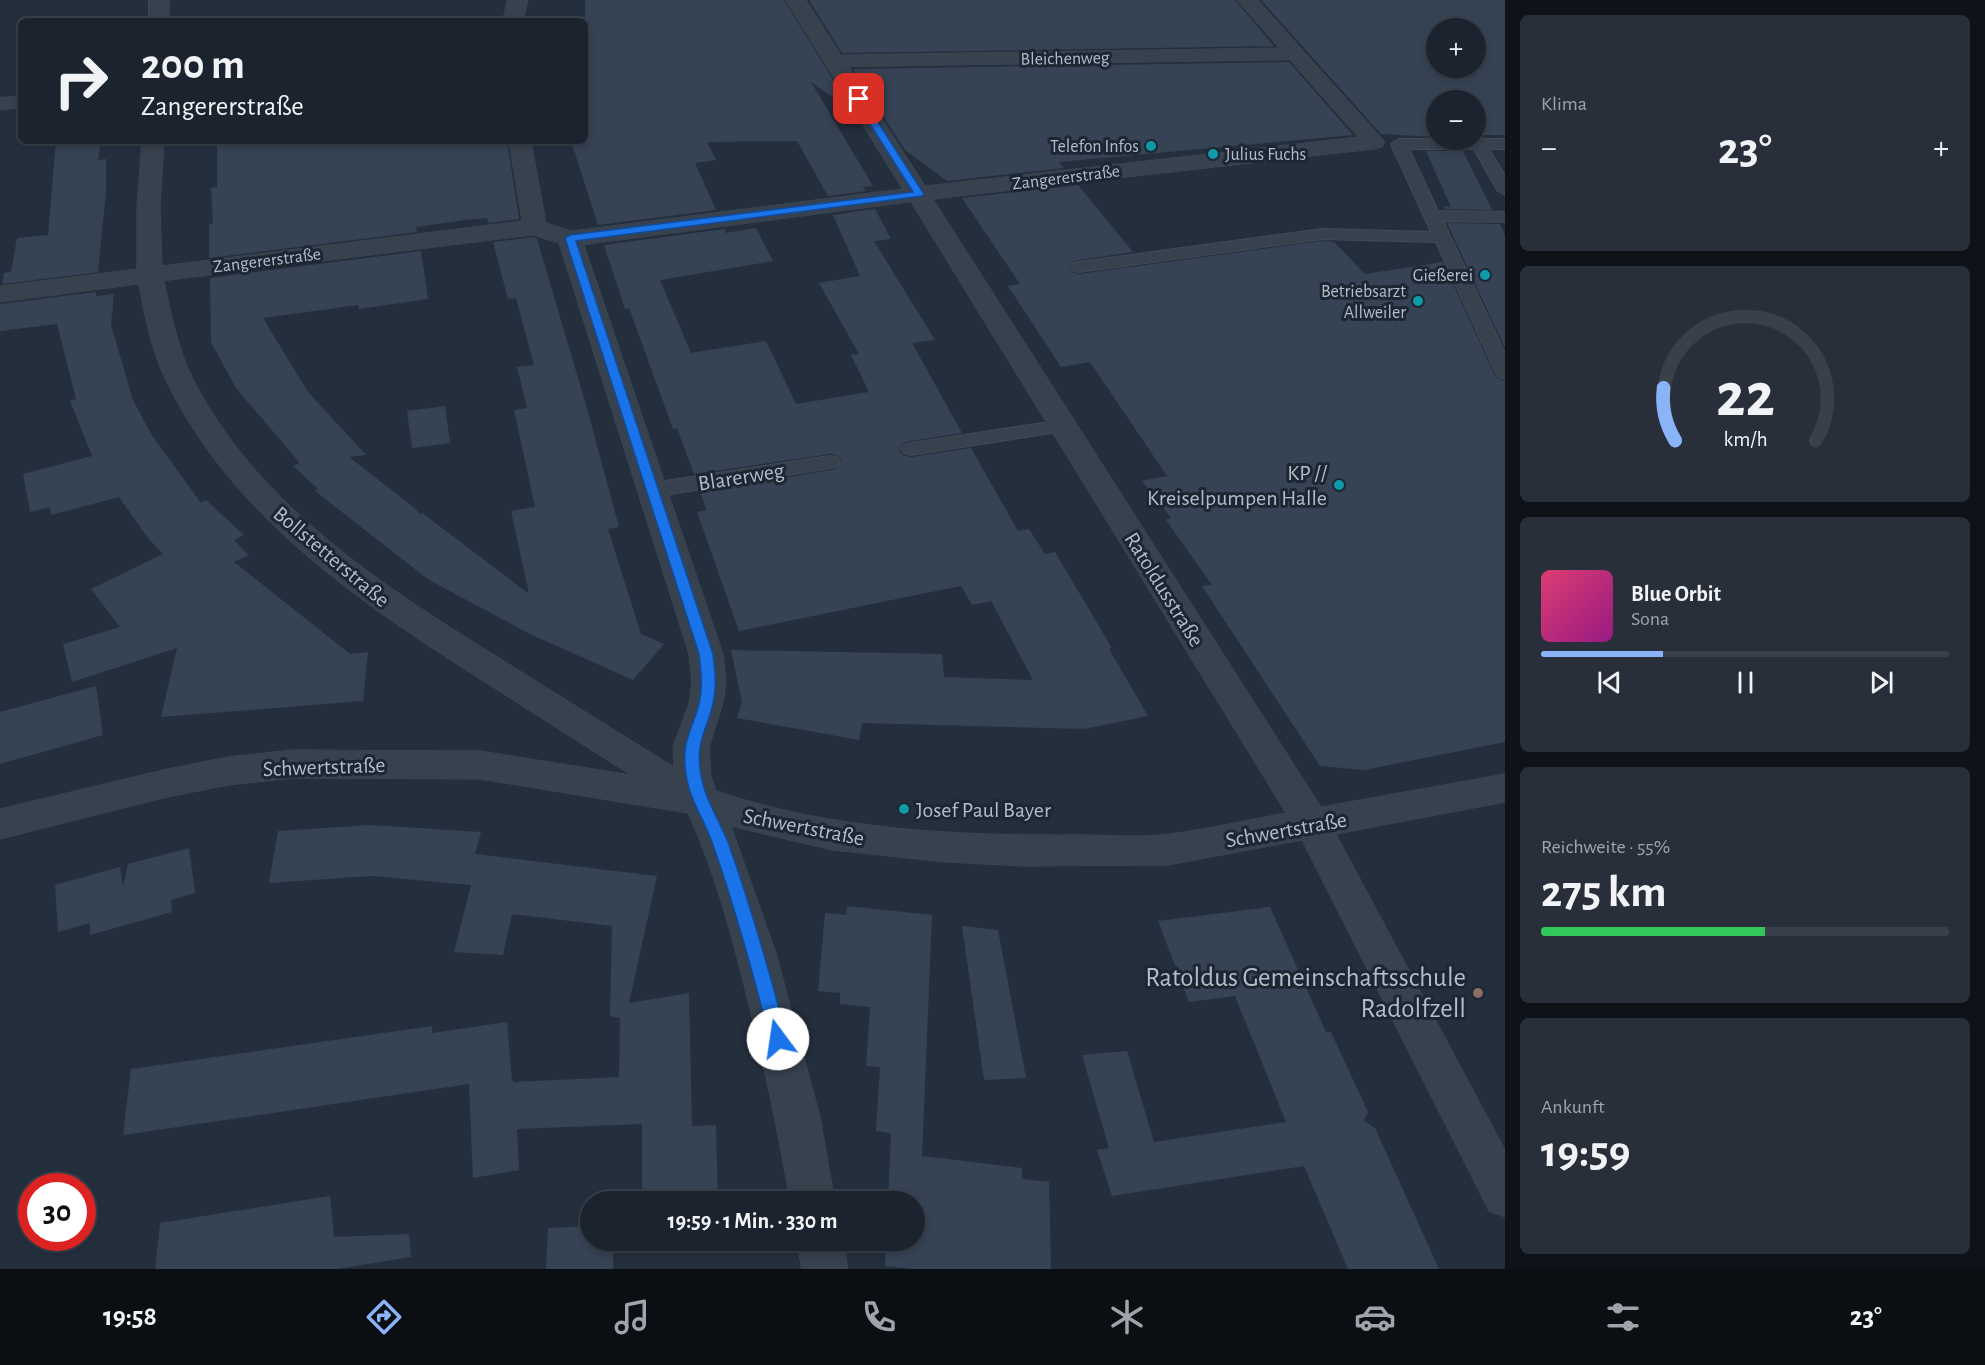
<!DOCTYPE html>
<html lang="de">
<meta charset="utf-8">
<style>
body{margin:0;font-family:"Alegreya Sans",sans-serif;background:#282f3a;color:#f1f3f6;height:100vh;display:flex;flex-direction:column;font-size:22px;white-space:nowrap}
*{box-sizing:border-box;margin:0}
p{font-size:20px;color:#a0a4aa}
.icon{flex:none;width:33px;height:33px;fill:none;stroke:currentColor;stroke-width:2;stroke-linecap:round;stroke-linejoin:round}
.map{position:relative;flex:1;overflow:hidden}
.panel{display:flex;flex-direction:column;gap:15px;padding:15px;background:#0f1319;width:480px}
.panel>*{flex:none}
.banner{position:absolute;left:18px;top:18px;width:570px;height:126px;border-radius:9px;box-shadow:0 3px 9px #0003,0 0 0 2px #39404a;background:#1b232e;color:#f1f3f6;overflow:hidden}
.fabs{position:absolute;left:1426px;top:18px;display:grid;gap:12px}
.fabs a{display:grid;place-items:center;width:60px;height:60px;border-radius:50%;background:#1b232e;box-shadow:0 3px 9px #0003,0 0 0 2px #39404a;font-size:30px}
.speed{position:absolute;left:18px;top:1173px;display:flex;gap:12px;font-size:30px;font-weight:700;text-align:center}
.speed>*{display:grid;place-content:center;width:78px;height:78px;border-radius:50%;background:#1b232e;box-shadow:0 3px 9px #0003,0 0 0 2px #39404a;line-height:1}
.speed .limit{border:9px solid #d22;background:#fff;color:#111}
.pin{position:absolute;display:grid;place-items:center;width:51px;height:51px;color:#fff;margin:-26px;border-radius:12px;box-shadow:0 3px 9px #0006}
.me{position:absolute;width:66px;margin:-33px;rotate:346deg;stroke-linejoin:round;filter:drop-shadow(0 0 4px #0008)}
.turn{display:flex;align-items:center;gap:21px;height:126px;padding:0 24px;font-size:27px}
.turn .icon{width:78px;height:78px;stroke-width:2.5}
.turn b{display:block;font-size:42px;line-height:51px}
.big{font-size:45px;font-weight:700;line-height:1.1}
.panel .widget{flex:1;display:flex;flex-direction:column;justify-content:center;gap:9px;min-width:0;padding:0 21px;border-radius:9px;background:#282f3a}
.panel .dial{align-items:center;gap:0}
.dial svg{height:156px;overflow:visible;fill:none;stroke:#39404a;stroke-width:7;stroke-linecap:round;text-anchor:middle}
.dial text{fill:#f1f3f6;stroke:none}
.song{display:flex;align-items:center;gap:18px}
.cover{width:72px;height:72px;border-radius:9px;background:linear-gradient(135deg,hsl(340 70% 55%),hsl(310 70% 35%))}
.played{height:6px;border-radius:3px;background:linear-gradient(90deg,#8ab4f8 30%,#39404a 30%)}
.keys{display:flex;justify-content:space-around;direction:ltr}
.heat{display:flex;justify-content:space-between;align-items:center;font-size:33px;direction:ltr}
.charge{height:9px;border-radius:4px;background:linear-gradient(90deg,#34c759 55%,#39404a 0)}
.trip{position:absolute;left:580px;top:1191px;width:345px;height:60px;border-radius:30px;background:#1b232e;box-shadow:0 3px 9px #0003,0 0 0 2px #39404a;font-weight:700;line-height:60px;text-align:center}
.tab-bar{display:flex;height:96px;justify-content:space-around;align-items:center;background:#0b0e12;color:#a0a4aa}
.tab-bar .icon{width:42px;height:42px}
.tab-bar .active{color:#8ab4f8}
.tab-bar b{font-size:27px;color:#f1f3f6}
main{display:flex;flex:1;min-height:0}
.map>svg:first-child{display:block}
.building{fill:#364354;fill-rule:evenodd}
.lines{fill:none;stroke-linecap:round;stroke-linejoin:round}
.lane-casing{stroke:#414a57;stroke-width:2}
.street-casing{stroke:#414a57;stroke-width:1}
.lane{fill:#38414e;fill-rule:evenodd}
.street{fill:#38414e;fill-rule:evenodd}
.route{fill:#1a73e8;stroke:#114b97;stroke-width:1.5}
.culture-dot{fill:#0f9aa8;stroke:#1d2633;stroke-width:2}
.education-dot{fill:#8d6e63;stroke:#1d2633;stroke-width:2}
.labels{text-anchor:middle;stroke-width:6;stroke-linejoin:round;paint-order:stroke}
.far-street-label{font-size:18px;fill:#b4bcc9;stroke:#1d2633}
.far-poi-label{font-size:18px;fill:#b4bcc9;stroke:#1d2633;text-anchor:end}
.poi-label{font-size:22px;fill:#b4bcc9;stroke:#1d2633;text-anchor:end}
.street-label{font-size:22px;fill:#b4bcc9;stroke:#1d2633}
.near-poi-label{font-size:27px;fill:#b4bcc9;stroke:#1d2633;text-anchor:end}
</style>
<main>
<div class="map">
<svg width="1505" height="1269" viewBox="0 0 1505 1269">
<rect width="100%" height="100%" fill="#242f3e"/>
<path class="building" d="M585 0H784L852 111 811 82 873 186 863 187 866 191 828 196 797 141 707 142 716 160 695 163 716 210 598 225 571 141H585Z
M809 0H1235L1274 46 842 53Z
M1261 0H1505V135H1476V100H1437V137L1381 134ZM1437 28H1476V68H1437Z
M1289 62 1353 135 1059 162 1064 168 947 181 905 150 853 69Z
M56 141H101L98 160 106 159V191L98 272 2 284 4 273 11 272 17 238 48 235Z
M217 141H507L519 219 488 223 487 218 465 220 416 227 417 232 209 258V224L213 223 211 188 217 187Z
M1426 151H1463L1492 210 1445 209 1444 206 1451 207Z
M1078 185 1133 252 1073 261 1068 267 1073 273 1079 274 1322 241 1334 242 1365 274 1443 262 1496 378 1505 381V742L1364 770 1320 766 1202 586 1212 585 1166 520 1171 518 1142 481 1167 476 1090 362 1061 367 1008 286 1020 284 962 198Z
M875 209 891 239 874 241 935 340 912 343 962 433 910 441 902 444 899 450 903 455 911 457 971 448 1018 531 1029 529 1045 554 1055 552 1112 648 1109 649 1148 716 1084 729 862 723 859 740 737 718 742 702 731 650 942 654 944 677 1033 680 991 601 972 605 961 586 739 631 697 512 707 510 700 492 837 469 842 461 837 455 830 454 694 474 677 428 673 429 629 308 625 309 604 245 724 229 726 233 756 228 773 261 660 280 691 353 766 341 796 404 869 392 851 355 859 354 819 283 860 276 833 215Z
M1447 223 1500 224 1505 235V348Z
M533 237 537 239 588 412 619 527 608 529 641 634 664 644 633 680 530 634 429 580 315 491 318 489 293 466 300 463 236 388 211 342 210 278 421 251 428 299 359 309 358 305 263 318 308 392 366 455 349 457 412 506 422 516 421 512 529 594 511 511 535 507 514 410 527 408 517 367 534 365 516 298 508 299 493 242Z
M96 292V296L114 294 111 325 133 400 151 434 201 503 206 500 244 535 234 540 249 555 234 562 350 654 368 652 363 701 161 717 177 648 72 682 63 644 120 627 91 589 163 554 148 538 119 497 51 515 50 507 30 512 23 474 92 456 70 401 76 399 57 324 0 331V304Z
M445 406 450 443 412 448 407 411Z
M96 686 103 735 0 764V712Z
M371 825 481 832 475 854 657 876 629 1003 689 993 692 1126 716 1125 718 1202H642V1124L517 1129 519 1170 473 1178 469 1084 123 1135 131 1069 432 1026V1033L507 1022 512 1080 514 1082 619 1077 620 1018 610 1016 612 926 512 914 503 955 454 952 471 885 371 876 269 883 278 831Z
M189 848 195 893 171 900 172 912 90 935V923L58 932 55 885 120 867 123 887 128 864Z
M847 906 932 915 922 1156 1022 1168V1179L1049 1182 1051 1269H911L885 1266 886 1240H915V1202H888L891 1133 876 1131 880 1067 866 1066 870 1007 840 1004V993L818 991 825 913 846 915Z
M1270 907 1326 1032H1331L1368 1112 1364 1121 1375 1128 1439 1269H1348L1304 1166 1112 1196 1097 1150 1109 1148 1082 1055 1127 1051 1154 1142 1286 1122 1235 996 1189 1002 1158 921Z
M962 926 998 930 1026 1078 984 1080Z
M330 1196 334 1237 409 1234 411 1257 337 1269H155L160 1223Z
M591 1226V1240H614L613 1269H546L548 1228Z"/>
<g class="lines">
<g class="lane-casing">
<path id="lane" d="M1399 139H1505V149H1489L1505 176V195L1497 190 1474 149H1409L1438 211 1505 212V222L1443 221 1505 353V379L1498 377 1496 373 1436 242 1322 239 1079 272 1073 271 1070 267 1073 263 1079 262 1322 229 1431 232 1391 144Z
M1063 420 1070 422 1073 426 1070 430 911 455 904 453 901 449 904 445 911 443Z
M830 456 837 457 840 462 837 467 652 497 645 495 642 490 645 485 652 483Z"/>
</g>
<g class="street-casing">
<path id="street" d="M149 0H169V21H149Z
M508 0H528L523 21H503Z
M786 0H806L841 55 1279 48 1237 0H1258L1385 142 1382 147 1374 149 933 199 1321 807 1505 774V802L1336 834 1505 1150V1217L1489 1211 1302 840 1168 865 1023 866 946 862 832 850 731 826 776 953 820 1117 835 1202H790C779 1135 765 1070 749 1005 733 940 716 874 688 813L480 779 293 778 228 785 163 798 0 839V809L163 770 228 757 293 750 480 751 631 775C580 743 529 710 477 677 356 600 230 514 166 380 151 350 145 317 139 284L0 302V286L137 269V207L142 141H164L160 207 162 266 522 221 509 141H531L546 223 572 231 902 189ZM1290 60 1358 137 925 186 849 67ZM911 202 1286 813C1248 820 1209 829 1170 834 1141 838 1109 835 1079 835 959 836 831 830 716 791L711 776 709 747 723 703 726 682 723 654 584 245ZM533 235 559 243 689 654 692 682 689 703 673 747 674 767C618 732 561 697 504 661 386 588 260 508 194 381 178 350 171 315 164 281Z
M21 96V108L0 110V98Z
M797 1240H843L848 1269H802Z"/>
</g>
<use href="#lane" class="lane"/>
<use href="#street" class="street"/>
</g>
<path class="route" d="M855 97 863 99 924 194 922 196 576 241 713 654C715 671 717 687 713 704 706 733 695 742 701 775 705 799 719 820 728 842 751 907 770 973 787 1039L784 1045 778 1047 772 1045 770 1039C753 973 735 907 712 842 704 819 689 799 686 774 681 742 691 733 699 704 703 687 701 671 699 654L565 238 570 235 913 192 854 99Z"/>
<g class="culture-dot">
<circle cx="1151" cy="146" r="6"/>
<circle cx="1213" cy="154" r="6"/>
<circle cx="1485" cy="275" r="6"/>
<circle cx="1418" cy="301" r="6"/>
<circle cx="1339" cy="485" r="6"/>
<circle cx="904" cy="809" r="6"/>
</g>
<circle class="education-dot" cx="1478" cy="993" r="6"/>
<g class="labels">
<g class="far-street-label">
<text transform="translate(1065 58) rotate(-1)" y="6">Bleichenweg</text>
<text transform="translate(1066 177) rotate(-7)" y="6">Zangererstraße</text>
<text transform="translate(267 260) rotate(-7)" y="6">Zangererstraße</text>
</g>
<g class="far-poi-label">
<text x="1139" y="152">Telefon Infos</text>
<text x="1225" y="160" text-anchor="start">Julius Fuchs</text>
<text x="1473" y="281">Gießerei</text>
<text x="1406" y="297">Betriebsarzt<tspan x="1406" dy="21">Allweiler</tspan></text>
</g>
<g class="poi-label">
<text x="1327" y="480">KP //<tspan x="1327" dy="25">Kreiselpumpen Halle</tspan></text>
<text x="916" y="817" text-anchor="start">Josef Paul Bayer</text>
</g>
<g class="street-label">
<text transform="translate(741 476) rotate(-9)" y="8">Blarerweg</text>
<text transform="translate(332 556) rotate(40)" y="8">Bollstetterstraße</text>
<text transform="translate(1165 589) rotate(58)" y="8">Ratoldusstraße</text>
<text transform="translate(324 766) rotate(-2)" y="8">Schwertstraße</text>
<text transform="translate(804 826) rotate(11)" y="8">Schwertstraße</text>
<text transform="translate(1286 829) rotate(-10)" y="8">Schwertstraße</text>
</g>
<g class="near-poi-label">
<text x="1466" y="986">Ratoldus Gemeinschaftsschule<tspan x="1466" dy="31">Radolfzell</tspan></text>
</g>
</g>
</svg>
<div class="fabs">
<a>+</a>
<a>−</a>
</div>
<div class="speed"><div class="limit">30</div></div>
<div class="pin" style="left:859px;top:99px;background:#d93025"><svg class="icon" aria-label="arrive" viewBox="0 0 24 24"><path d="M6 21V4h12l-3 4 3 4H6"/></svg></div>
<svg class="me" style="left:778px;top:1039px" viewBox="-20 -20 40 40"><circle r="19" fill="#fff"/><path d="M0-13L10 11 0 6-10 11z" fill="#1a73e8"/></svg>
<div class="trip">19:59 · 1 Min. · 330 m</div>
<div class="banner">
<div class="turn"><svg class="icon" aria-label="right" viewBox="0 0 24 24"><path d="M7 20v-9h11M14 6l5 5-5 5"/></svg><div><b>200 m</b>Zangererstraße</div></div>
</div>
</div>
<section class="panel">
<div class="widget"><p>Klima</p>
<div class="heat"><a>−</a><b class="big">23°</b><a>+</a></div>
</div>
<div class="widget dial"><svg viewBox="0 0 100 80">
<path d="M14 69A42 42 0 1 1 86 69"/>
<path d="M14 69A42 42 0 0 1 8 42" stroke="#8ab4f8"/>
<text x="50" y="56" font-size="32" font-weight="700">22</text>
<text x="50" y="72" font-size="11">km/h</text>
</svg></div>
<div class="widget">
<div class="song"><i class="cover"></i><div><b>Blue Orbit</b><p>Sona</p></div></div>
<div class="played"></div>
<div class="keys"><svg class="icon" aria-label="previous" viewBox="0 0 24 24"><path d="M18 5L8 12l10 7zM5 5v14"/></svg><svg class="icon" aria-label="pause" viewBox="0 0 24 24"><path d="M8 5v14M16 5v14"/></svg><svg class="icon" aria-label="next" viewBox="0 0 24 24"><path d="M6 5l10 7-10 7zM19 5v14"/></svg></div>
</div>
<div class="widget"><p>Reichweite · 55%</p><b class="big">275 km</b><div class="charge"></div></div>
<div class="widget"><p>Ankunft</p><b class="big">19:59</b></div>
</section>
</main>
<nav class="tab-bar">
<b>19:58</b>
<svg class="icon active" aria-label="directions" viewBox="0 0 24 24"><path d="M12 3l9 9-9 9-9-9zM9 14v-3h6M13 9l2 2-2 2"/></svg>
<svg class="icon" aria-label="music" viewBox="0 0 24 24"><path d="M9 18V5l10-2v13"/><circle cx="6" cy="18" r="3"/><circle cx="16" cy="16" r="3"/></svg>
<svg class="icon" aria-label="phone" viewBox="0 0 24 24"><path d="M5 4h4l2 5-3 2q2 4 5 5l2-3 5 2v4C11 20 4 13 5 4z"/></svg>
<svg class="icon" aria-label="climate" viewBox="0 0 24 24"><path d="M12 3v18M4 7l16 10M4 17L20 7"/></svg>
<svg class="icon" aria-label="car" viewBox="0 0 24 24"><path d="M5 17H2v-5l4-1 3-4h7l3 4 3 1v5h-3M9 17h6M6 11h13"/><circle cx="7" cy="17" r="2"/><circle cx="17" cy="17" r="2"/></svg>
<svg class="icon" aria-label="filters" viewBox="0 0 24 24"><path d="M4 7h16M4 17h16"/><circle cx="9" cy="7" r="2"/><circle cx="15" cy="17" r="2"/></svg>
<b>23°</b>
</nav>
